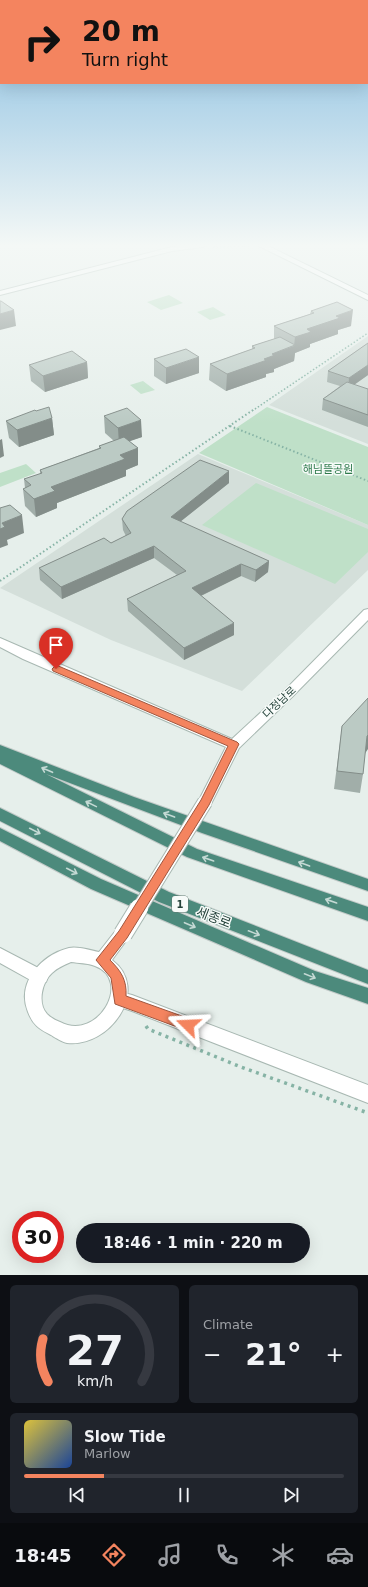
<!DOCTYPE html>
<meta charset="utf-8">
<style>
body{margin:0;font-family:"DejaVu Sans","Noto Sans KR",sans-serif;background:#20242c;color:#f1f3f6;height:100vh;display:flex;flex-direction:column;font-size:15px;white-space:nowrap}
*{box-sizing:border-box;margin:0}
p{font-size:13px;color:#9ea1a6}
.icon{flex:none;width:22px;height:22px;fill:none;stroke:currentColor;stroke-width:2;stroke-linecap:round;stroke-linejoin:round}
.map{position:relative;height:1275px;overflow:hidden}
.panel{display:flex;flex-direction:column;gap:10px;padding:10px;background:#0d0f14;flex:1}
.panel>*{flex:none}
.banner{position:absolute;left:0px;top:0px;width:368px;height:84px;box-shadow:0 4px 16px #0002;background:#f4845f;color:#111;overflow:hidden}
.speed{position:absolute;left:12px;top:1211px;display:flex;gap:8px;font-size:20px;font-weight:700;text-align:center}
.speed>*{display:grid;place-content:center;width:52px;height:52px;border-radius:50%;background:#171b24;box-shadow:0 4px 16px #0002;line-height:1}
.speed .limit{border:6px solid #d22;background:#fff;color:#111}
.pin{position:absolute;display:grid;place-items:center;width:34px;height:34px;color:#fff;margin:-41px -17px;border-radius:50% 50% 50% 0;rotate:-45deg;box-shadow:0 0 4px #0007}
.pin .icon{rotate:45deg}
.me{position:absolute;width:44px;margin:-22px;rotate:291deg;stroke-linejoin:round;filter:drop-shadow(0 0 3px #0008)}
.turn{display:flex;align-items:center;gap:14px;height:84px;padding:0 16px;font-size:18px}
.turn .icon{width:52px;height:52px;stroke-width:2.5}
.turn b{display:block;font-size:28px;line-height:34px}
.big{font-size:30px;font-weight:600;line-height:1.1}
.panel .tile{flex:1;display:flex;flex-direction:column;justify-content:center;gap:6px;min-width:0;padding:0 14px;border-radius:6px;background:#20242c}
.panel .dial{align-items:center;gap:0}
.dial svg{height:104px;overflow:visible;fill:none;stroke:#363941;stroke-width:7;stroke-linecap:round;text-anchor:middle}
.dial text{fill:#f1f3f6;stroke:none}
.song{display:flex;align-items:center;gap:12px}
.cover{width:48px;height:48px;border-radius:6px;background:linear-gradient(135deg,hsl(50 70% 55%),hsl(220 70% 35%))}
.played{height:4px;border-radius:2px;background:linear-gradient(90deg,#f4845f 25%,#363941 25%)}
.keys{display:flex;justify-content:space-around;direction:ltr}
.heat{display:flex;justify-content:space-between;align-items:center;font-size:22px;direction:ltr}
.panel .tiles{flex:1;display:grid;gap:10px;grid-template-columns:1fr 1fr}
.tile:last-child{grid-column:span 2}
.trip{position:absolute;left:76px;top:1223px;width:234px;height:40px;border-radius:20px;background:#171b24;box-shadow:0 4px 16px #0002;font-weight:600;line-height:40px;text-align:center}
.dock{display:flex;height:64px;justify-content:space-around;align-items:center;background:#090b0e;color:#9ea1a6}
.dock .icon{width:28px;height:28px}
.dock .active{color:#f4845f}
.dock b{font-size:18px;color:#f1f3f6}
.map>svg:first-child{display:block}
.built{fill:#d4dfda}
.green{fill:#bfe0c8}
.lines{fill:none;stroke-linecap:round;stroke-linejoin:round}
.minor-casing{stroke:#a8b8b2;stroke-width:2}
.tertiary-casing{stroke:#a8b8b2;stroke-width:2}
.trunk-casing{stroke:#c2cac8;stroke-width:2}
.path-far2{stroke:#86b3a5;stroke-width:1.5;stroke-dasharray:1.5 2;stroke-linecap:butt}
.path-far1{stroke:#86b3a5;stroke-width:2;stroke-dasharray:1.5 2.5;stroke-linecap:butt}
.path{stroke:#86b3a5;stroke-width:3.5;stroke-dasharray:3 4.5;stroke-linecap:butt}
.minor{fill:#fff;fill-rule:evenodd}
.tertiary{fill:#fff;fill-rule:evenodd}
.trunk{fill:#4c8a7c;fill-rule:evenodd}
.tertiary-bridge-far1-casing{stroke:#a8b8b2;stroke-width:16;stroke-linecap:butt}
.tertiary-bridge-casing{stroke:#a8b8b2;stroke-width:20;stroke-linecap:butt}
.tertiary-bridge-far1{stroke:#fff;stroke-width:14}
.tertiary-bridge{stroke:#fff;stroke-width:18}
.wall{fill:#a1aea9}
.shaded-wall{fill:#838d89}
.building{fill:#bbcac4;stroke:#838d89}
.oneway{stroke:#c4d9d4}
.route{fill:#f4845f;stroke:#9f563e}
.labels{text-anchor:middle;stroke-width:3;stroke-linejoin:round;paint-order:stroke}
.shield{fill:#f7fbf9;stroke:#637a73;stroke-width:1}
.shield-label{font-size:10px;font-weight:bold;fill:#24423a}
.park-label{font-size:11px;fill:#2d7a4b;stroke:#f7fbf9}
.street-label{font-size:11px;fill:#24423a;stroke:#f7fbf9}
.near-street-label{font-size:13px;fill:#24423a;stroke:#f7fbf9}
</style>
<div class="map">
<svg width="368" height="1275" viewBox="0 0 368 1275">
<rect width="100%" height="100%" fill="#e6efeb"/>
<path class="built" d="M368 336V444L269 405Z
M198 454 368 525V570L242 691 111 640 0 588Z"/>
<path class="green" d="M169 295 183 303 161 310 147 302Z
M213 307 226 315 210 320 197 312Z
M143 381 155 390 141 394 130 385Z
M267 407 368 447V525L199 453Z
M26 464 36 473 0 487V473Z
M256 483 368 529V552L335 584 202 525Z"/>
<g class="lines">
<g class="minor-casing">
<path id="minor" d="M257 245H266L368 295V300Z
M0 948 46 972 48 977 46 982 40 984 34 982 0 963Z
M120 992 132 995 368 1085V1103L132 1011 114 1005 112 1000 114 995Z"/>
</g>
<g class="tertiary-casing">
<path id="tertiary" d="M188 245H206L202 247 172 251 0 295V291L172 247Z
M368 609V620L292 697 239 748 210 806 205 808 200 806 198 802 226 747 23 659 0 647V638L232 739 284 691 364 610Z
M123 927 129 929 131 934 112 960C151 989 110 1048 67 1043 62 1042 56 1038 51 1035 39 1029 33 1025 28 1012 16 983 41 955 69 948 77 946 90 950 99 952L117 929ZM71 962C78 963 88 963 95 966 133 980 98 1042 60 1022 55 1020 51 1018 47 1014 37 1003 42 982 52 973 57 968 64 965 71 962Z"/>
</g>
<g class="trunk-casing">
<path id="trunk" d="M0 745 134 797 368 879V891L202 833 46 774 197 849 368 907V921L187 857 0 764Z
M0 808 169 892 368 970V984L159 902 0 821Z
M0 828 101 879 315 971 368 988V1004L306 982 91 889 0 841Z"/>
</g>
<path class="path-far2" d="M213 247 250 246
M252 411 368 333"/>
<path class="path-far1" d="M230 426 368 481
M0 581 253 410"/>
<path class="path" d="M146 1026 148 1029 241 1067 368 1113"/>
<use href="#minor" class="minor"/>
<use href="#tertiary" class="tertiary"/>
<use href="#trunk" class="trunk"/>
<g class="tertiary-bridge-far1-casing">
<path id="tertiary-bridge-far1" d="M139 909 205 802"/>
</g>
<g class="tertiary-bridge-casing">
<path id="tertiary-bridge" d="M123 934 139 908"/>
</g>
<use href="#tertiary-bridge-far1" class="tertiary-bridge-far1"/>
<use href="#tertiary-bridge" class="tertiary-bridge"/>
</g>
<path class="wall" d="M311 311 351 326 338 330V334L310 344V347L295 353 294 361 274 369V372L266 374V377L226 391 209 380 210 364 252 349V346L274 339V326L310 314Z
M368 343V375L354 385 368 389V427L322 410 323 399 340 386 327 382 328 371Z
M154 359 199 373 166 384 154 376Z
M87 362 88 378 45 392 31 381 29 365Z
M36 411 52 418 54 435 19 447 9 438 6 421Z
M104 416 142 437 129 441 138 448V465L126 470V476L57 503V508L36 517 25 506 23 489 25 488 24 479 40 474V470L99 448V446L114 441 105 433Z
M229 471V483L180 522 269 561 268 572 255 582 241 576 201 596 234 635 184 660 128 611 127 599 177 575 154 558 62 599 40 580 39 568 111 543 126 536 123 530 122 519Z
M342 726 365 753 363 774 360 793 334 789Z"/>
<path class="shaded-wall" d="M14 310 16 326 0 330V314Z
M353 310 351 326 338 330V334L310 344V347L295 353 294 361 274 369V372L266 374V377L226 391 227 374 264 359 272 354 294 346 295 337 307 329 336 316Z
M199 357V373L166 384V368Z
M87 362 88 378 45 392 43 376Z
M368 365V375L348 389 349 378Z
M52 418 54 435 19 447 17 430Z
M141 420 142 437 119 445 118 428Z
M2 439 4 456 0 458V440Z
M138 448V465L126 470V476L57 503V508L36 517 34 499 51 487 120 455Z
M229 471V483L171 529V517Z
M22 515 24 533 7 540 8 545 0 548V529L2 523Z
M154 546V558L62 599 61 587Z
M269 561 268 572 255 582 256 570Z
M241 564V576L192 600V588Z
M234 623V635L184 660V648Z
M368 735V749L364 755 367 736Z"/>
<path class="building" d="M0 301H1L14 310 0 314Z
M337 302 353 310 336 316 340 318 307 329 311 332 295 337 274 326 314 313 311 311Z
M280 337 295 345 272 354 275 355 264 359 267 360 227 374 210 364 255 348 252 346Z
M368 343V365L349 378 328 371Z
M186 349 199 357 166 368 154 359Z
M72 351 87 362 43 376 29 365Z
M347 382 368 389V415L323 399Z
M49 407 52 418 17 430 6 421 35 410 36 411Z
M127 408 141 420 118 428 104 416Z
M124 437 138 448 120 455 125 459 51 487 55 491 34 499 23 489 31 485 24 479 42 473 40 470 101 448 99 446Z
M200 460 229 471 171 517 269 561 256 570 241 564 192 588 234 623 184 648 127 599 186 571 154 546 61 587 39 568 104 538 111 543 131 533 122 519 127 511Z
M10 505 22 515 2 523 5 527 0 529V508Z
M368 698V735L367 736 363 774 337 771 342 726Z"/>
<defs><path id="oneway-shaft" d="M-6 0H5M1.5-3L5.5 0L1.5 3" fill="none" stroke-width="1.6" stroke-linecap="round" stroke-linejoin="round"/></defs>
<g class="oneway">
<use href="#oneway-shaft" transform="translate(47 770) rotate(-157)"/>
<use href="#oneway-shaft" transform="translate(91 804) rotate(-154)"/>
<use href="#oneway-shaft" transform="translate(169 815) rotate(-160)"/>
<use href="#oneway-shaft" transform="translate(35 831) rotate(27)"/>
<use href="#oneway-shaft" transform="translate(208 859) rotate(-161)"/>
<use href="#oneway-shaft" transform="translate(304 864) rotate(-160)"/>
<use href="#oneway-shaft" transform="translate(72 871) rotate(27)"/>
<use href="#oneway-shaft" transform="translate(331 901) rotate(-161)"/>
<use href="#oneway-shaft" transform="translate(190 925) rotate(23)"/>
<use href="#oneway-shaft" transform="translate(254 933) rotate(21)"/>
<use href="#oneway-shaft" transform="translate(310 976) rotate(22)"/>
</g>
<linearGradient id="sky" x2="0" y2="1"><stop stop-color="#84bce0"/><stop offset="0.58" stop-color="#f4f8f6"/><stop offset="1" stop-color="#f4f8f6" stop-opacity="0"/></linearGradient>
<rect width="368" height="423" fill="url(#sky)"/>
<path class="route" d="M56 665 237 742 239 744 209 805 127 938 110 960C121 971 127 980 126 996L193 1020 195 1025 193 1029 188 1031 115 1004 111 978 96 960 119 931 201 800 228 746 53 671 52 669Z"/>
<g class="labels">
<rect class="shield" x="172" y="896" width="16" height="16" rx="3"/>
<g class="shield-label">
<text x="180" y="908">1</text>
</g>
<g class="park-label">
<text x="328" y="473">해님뜰공원</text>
</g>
<g class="street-label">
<text transform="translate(279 702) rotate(-43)" y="4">다정남로</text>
</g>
<g class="near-street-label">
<text transform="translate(214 917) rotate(21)" y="5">세종로</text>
</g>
</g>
</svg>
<div class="speed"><div class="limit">30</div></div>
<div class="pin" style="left:56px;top:669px;background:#d93025"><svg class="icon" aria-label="arrive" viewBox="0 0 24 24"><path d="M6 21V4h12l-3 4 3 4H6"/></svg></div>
<svg class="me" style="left:188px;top:1025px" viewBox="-20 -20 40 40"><path d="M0-17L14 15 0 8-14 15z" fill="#f4845f" stroke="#fff" stroke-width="4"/></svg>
<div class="trip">18:46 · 1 min · 220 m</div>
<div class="banner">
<div class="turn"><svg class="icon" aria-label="right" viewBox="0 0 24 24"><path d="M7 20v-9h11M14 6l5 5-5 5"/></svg><div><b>20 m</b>Turn right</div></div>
</div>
</div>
<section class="panel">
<div class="tiles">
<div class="tile dial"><svg viewBox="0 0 100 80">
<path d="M14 69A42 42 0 1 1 86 69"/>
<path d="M14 69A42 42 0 0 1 10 36" stroke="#f4845f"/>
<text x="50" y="56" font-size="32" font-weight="700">27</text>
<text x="50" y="72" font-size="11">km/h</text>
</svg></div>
<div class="tile"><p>Climate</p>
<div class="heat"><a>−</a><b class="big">21°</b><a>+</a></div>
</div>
<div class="tile">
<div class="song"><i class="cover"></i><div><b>Slow Tide</b><p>Marlow</p></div></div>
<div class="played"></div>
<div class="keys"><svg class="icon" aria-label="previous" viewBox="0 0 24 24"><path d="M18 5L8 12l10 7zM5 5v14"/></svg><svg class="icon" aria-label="pause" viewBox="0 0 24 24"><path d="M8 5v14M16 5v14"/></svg><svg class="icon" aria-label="next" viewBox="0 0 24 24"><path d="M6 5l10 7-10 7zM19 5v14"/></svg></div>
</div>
</div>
</section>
<nav class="dock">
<b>18:45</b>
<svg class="icon active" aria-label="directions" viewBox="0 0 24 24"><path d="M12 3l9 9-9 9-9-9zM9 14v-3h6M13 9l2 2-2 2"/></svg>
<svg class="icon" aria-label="music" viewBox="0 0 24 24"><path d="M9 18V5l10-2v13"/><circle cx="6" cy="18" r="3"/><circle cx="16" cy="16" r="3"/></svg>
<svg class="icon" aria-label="phone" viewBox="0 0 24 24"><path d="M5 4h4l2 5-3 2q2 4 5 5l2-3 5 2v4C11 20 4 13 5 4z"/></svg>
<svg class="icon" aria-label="climate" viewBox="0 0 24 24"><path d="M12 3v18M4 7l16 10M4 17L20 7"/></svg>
<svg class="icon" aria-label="car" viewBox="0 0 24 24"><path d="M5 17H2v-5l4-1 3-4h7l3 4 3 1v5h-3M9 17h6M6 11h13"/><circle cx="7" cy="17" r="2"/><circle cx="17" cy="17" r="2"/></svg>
</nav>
